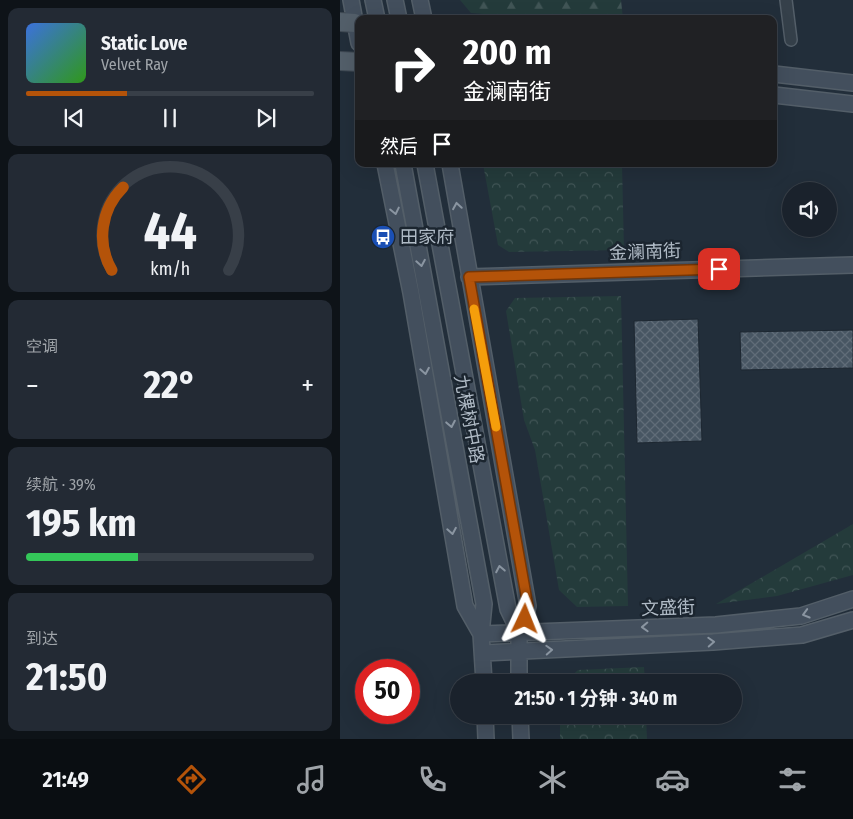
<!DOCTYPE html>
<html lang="zh">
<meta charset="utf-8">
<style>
body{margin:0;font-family:"Fira Sans Condensed","Noto Sans SC",sans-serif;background:#232a34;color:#f1f3f6;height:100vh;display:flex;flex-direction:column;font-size:19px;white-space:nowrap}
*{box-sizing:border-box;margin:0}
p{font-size:16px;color:#9fa4a9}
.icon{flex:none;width:28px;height:28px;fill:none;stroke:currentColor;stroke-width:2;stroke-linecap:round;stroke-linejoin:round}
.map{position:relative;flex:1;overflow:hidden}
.drawer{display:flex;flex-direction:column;gap:8px;padding:8px;background:#0e1318;width:340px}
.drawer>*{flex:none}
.guide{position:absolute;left:15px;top:15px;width:422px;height:152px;border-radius:10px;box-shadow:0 5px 20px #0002,0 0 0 1px #383f48;background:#202124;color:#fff;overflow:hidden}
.controls{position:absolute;left:442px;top:182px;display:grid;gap:10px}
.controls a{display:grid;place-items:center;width:55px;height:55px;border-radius:50%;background:#1a222c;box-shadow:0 5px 20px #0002,0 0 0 1px #383f48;font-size:25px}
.speed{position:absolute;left:15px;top:659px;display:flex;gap:10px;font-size:25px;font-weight:700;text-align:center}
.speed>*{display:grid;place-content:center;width:65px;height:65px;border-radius:50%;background:#1a222c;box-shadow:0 5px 20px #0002,0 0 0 1px #383f48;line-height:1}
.speed .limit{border:8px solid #d22;background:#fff;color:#111}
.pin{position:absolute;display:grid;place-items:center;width:42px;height:42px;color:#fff;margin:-21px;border-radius:10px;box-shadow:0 2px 8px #0006}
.me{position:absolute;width:55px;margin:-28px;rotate:2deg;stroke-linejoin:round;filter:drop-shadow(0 0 4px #0008)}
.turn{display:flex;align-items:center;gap:18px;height:105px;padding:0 25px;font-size:22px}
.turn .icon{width:65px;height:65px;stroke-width:2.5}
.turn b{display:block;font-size:35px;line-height:42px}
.then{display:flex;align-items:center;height:48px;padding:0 25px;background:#0003;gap:10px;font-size:19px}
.big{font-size:38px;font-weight:700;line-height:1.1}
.drawer .card{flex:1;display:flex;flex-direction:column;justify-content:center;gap:8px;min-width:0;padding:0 18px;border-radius:10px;background:#232a34}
.drawer .dial{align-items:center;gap:0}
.dial svg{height:130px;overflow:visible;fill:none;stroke:#383f48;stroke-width:7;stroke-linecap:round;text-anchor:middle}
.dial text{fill:#f1f3f6;stroke:none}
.song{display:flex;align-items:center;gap:15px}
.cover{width:60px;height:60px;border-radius:8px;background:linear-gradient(135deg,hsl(220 70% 55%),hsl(110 70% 35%))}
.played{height:5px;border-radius:2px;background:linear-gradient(90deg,#b45309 35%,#383f48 35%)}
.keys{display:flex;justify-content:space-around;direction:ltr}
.heat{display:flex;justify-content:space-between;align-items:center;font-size:28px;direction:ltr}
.charge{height:8px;border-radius:4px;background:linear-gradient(90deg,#34c759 39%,#383f48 0)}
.trip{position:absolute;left:110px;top:674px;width:292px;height:50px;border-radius:25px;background:#1a222c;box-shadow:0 5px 20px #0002,0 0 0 1px #383f48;font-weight:700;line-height:50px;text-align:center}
.tabs{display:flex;height:80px;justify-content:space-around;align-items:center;background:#0a0e12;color:#9fa4a9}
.tabs .icon{width:35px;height:35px}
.tabs .active{color:#b45309}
.tabs b{font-size:22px;color:#f1f3f6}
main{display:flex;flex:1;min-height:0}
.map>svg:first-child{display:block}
.forest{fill:url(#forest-firs)}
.park{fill:url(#park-crowns)}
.building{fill:url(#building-cross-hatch);stroke:#1d2731}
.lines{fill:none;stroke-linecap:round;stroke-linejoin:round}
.street-casing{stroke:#535e68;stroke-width:14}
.secondary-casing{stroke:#535e68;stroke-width:18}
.primary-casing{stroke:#3f4953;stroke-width:20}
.street{stroke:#35404a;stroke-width:11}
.secondary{stroke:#434f5d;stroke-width:15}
.primary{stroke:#535f6a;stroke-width:18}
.oneway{stroke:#8a95a1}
.route-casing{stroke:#753606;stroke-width:12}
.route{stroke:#b45309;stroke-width:9}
.slow{stroke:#f59e0b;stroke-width:9}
.labels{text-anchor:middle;stroke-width:5;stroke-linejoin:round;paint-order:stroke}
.poi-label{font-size:18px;fill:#b0bbc6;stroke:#1b252f;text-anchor:start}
.street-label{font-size:18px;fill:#b0bbc6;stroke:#1b252f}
</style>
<main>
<section class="drawer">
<div class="card">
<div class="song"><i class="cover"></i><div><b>Static Love</b><p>Velvet Ray</p></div></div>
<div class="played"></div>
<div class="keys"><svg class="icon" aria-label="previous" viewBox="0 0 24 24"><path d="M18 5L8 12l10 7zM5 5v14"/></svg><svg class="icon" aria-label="pause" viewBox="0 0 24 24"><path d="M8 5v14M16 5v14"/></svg><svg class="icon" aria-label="next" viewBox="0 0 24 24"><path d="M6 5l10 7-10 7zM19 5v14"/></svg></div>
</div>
<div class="card dial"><svg viewBox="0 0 100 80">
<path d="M14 69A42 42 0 1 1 86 69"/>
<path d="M14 69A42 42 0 0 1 21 18" stroke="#b45309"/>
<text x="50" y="56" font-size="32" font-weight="700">44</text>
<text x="50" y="72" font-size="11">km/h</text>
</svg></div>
<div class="card"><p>空调</p>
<div class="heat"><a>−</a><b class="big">22°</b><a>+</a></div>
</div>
<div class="card"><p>续航 · 39%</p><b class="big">195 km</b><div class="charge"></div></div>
<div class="card"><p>到达</p><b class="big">21:50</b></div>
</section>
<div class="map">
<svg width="513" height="739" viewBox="0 0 513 739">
<defs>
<pattern id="forest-firs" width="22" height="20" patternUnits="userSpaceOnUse" patternTransform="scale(1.25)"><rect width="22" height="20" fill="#243b3b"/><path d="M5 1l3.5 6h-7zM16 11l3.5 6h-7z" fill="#415556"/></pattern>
<pattern id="park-crowns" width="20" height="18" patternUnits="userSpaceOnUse" patternTransform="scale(1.25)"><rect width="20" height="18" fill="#243b3b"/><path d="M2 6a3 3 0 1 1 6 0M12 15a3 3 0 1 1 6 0" fill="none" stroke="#415556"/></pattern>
<pattern id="building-cross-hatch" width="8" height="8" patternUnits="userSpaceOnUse" patternTransform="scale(1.25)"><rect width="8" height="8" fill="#485663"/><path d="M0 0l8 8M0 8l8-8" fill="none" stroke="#606c78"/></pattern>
</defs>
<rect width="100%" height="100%" fill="#222e3a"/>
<path class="forest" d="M120 0H281L283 19H208L131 13Z"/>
<path class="park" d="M143 164H282L284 250 169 252 158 245Z
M281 296 288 606 237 607 219 590 195 450 184 420 166 311 175 298Z
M513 524V575L437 596 376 604Z
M304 667 305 682H225L238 670Z
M220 715H306L307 739H220Z"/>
<path class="building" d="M358 319 362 441 297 443 294 321Z
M513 330V368L401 370 400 332Z"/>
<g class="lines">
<g class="street-casing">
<path id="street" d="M446 0 451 40"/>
</g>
<g class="secondary-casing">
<path id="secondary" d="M11 0 19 43
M33 0 37 19
M55 0 59 19
M80 0 84 19
M434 74 513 83
M434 95 513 104
M45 164 71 293 125 606 141 634
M63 164 144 604 141 634 144 682
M85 164 168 609 179 632V682
M110 164 188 606 185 619 179 632
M129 277 513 265
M141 634 376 625 461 616 513 599
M143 653 373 642 462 635 513 620
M145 715 146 739
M180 715 181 739"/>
</g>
<g class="primary-casing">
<path id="primary" d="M0 22 15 23
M0 61 19 62"/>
</g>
<use href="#street" class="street"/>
<use href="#secondary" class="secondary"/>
<use href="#primary" class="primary"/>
</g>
<defs><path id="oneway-chevron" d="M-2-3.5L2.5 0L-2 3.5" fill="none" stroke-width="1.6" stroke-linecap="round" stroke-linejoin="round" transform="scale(1.25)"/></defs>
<g class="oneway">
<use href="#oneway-chevron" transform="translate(117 206) rotate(-99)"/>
<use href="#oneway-chevron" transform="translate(55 211) rotate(78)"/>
<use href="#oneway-chevron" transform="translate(81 263) rotate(80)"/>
<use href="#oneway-chevron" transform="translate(85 371) rotate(80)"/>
<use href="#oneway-chevron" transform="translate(111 424) rotate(79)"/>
<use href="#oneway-chevron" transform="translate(112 531) rotate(80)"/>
<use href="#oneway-chevron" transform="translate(160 569) rotate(-101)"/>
<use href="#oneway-chevron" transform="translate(466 614) rotate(164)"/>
<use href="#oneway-chevron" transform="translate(305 627) rotate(178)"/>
<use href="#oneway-chevron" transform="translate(371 642) rotate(-3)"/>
<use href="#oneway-chevron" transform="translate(209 650) rotate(-3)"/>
</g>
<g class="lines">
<g class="route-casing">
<path id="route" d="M185 619 188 606 129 277 379 269"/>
</g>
<use href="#route" class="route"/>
<path class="slow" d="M134 309 156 427"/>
</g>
<defs>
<g id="bus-disc" transform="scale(1.25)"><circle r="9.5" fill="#1a4fb4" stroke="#1b252f"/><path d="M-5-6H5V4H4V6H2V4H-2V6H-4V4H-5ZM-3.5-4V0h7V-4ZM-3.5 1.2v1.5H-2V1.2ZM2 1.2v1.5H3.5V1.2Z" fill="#fff"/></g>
</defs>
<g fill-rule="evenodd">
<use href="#bus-disc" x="43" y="237"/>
</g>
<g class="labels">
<g class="poi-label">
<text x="60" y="243">田家府</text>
</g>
<g class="street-label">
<text transform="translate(305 252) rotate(-2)" y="6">金澜南街</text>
<text transform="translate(129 419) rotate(79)" y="6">九棵树中路</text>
<text transform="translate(328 608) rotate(-2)" y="6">文盛街</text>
</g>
</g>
</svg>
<div class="controls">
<a><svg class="icon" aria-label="sound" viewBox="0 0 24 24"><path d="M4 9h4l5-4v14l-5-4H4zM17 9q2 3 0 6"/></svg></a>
</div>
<div class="speed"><div class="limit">50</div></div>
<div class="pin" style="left:379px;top:269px;background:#d93025"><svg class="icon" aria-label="arrive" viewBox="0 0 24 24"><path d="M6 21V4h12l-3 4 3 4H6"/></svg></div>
<svg class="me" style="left:185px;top:619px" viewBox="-20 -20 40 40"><path d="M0-17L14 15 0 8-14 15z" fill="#b45309" stroke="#fff" stroke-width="4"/></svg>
<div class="trip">21:50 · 1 分钟 · 340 m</div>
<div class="guide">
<div class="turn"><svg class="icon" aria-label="right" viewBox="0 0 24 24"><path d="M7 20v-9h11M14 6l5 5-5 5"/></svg><div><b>200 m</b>金澜南街</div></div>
<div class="then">然后<svg class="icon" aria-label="arrive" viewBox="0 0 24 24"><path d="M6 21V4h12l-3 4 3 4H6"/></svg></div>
</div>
</div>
</main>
<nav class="tabs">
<b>21:49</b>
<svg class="icon active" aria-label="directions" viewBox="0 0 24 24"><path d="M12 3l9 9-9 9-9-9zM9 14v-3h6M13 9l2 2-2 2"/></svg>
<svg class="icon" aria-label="music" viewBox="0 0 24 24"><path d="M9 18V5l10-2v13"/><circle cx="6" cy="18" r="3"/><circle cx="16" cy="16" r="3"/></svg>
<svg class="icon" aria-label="phone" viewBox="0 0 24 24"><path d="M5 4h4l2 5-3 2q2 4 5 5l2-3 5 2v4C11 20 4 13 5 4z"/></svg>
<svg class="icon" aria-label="climate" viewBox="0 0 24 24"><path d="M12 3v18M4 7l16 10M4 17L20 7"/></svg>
<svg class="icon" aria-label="car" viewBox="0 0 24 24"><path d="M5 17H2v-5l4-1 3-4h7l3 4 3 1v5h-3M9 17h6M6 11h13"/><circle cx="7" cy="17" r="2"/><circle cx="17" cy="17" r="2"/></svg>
<svg class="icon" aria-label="filters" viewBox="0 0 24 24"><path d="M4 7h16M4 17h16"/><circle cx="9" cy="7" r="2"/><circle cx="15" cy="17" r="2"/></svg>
</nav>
